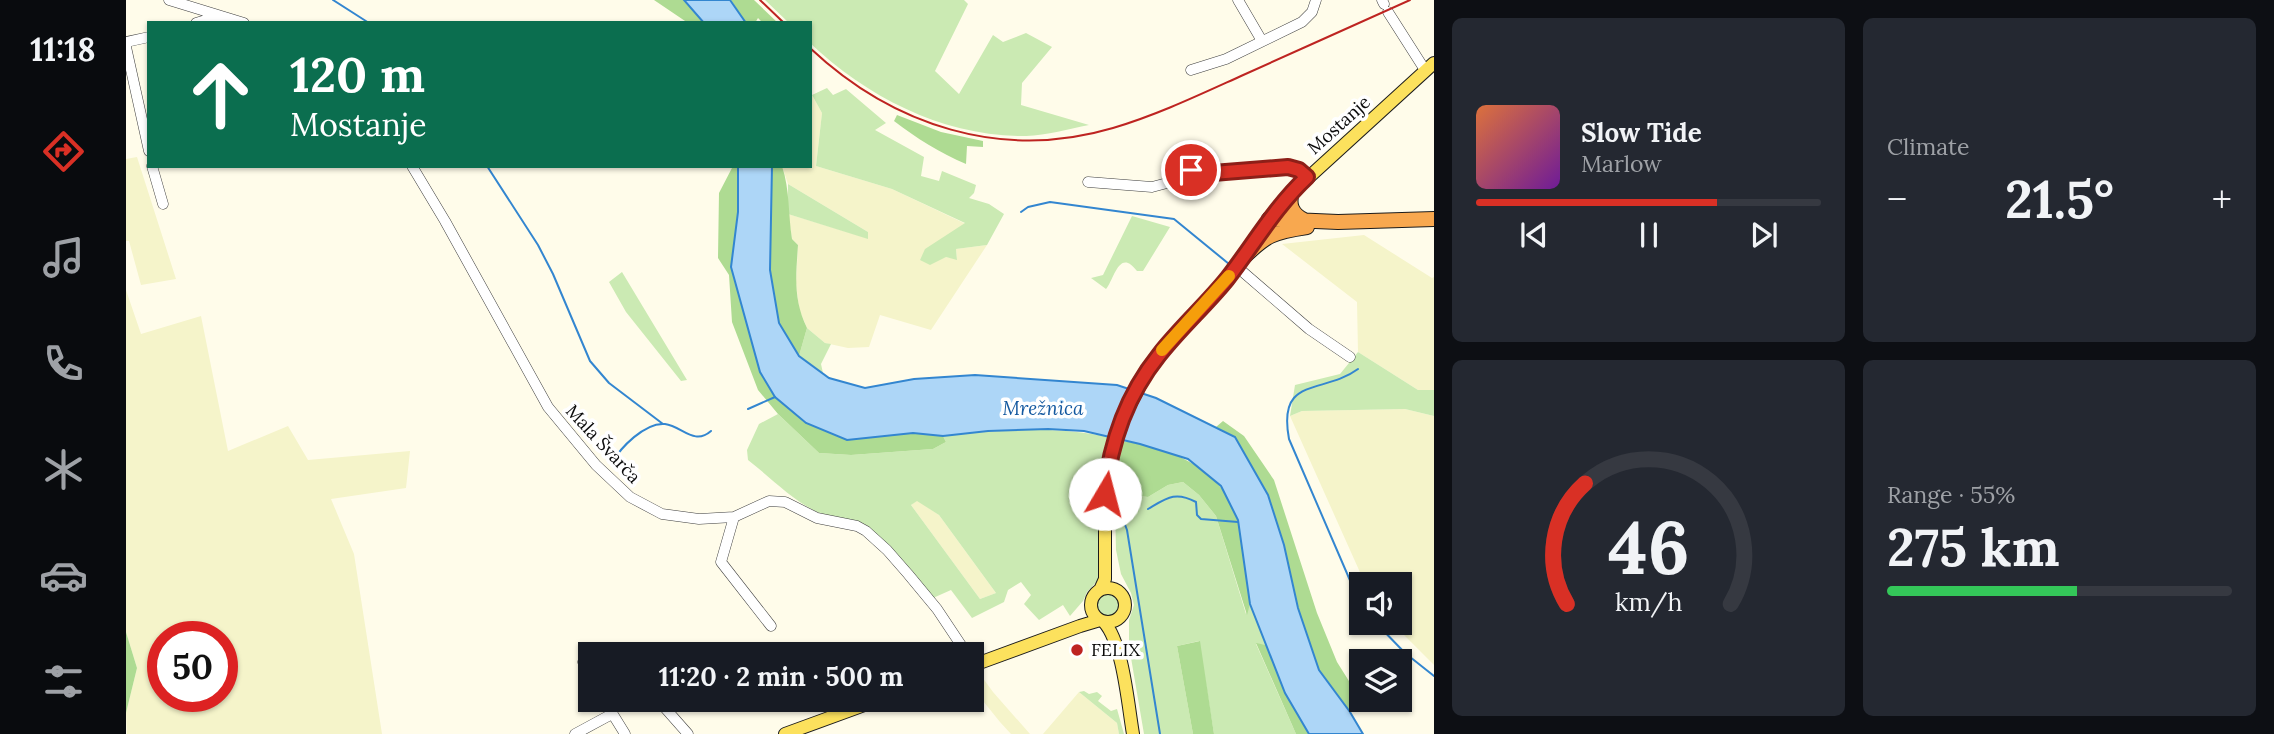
<!DOCTYPE html>
<meta charset="utf-8">
<style>
body{margin:0;font-family:Lora,serif;background:#242831;color:#f1f3f6;height:100vh;display:flex;flex-direction:column;font-size:26px;white-space:nowrap}
*{box-sizing:border-box;margin:0}
p{font-size:23px;color:#9ea1a6}
.icon{flex:none;width:38px;height:38px;fill:none;stroke:currentColor;stroke-width:2;stroke-linecap:round;stroke-linejoin:round}
.map{position:relative;flex:1;overflow:hidden}
.drawer{display:flex;flex-direction:column;gap:18px;padding:18px;background:#0d0f14;width:840px}
.drawer>*{flex:none}
.guide{position:absolute;left:21px;top:21px;width:665px;height:147px;border-radius:0px;box-shadow:0 2px 5px #0004;background:#0b6e4f;color:#fff;overflow:hidden}
.fabs{position:absolute;left:1223px;top:572px;display:grid;gap:14px}
.fabs a{display:grid;place-items:center;width:63px;height:63px;border-radius:0px;background:#171b24;box-shadow:0 2px 5px #0004;font-size:35px}
.speed{position:absolute;left:21px;top:621px;display:flex;gap:14px;font-size:35px;font-weight:700;text-align:center}
.speed>*{display:grid;place-content:center;width:91px;height:91px;border-radius:50%;background:#171b24;box-shadow:0 2px 5px #0004;line-height:1}
.speed .limit{border:10px solid #d22;background:#fff;color:#111}
.pin{position:absolute;display:grid;place-items:center;width:60px;height:60px;color:#fff;margin:-30px;border:4px solid #fff;border-radius:50%;box-shadow:0 2px 7px #0007}
.me{position:absolute;width:77px;margin:-38px;rotate:8deg;stroke-linejoin:round;filter:drop-shadow(0 0 5px #0008)}
.turn{display:flex;align-items:center;gap:24px;height:147px;padding:0 28px;font-size:32px}
.turn .icon{width:91px;height:91px;stroke-width:2.5}
.turn b{display:block;font-size:49px;line-height:60px}
.big{font-size:52px;font-weight:700;line-height:1.1}
.drawer .widget{flex:1;display:flex;flex-direction:column;justify-content:center;gap:10px;min-width:0;padding:0 24px;border-radius:10px;background:#242831}
.drawer .dial{align-items:center;gap:0}
.dial svg{height:182px;overflow:visible;fill:none;stroke:#363941;stroke-width:7;stroke-linecap:round;text-anchor:middle}
.dial text{fill:#f1f3f6;stroke:none}
.song{display:flex;align-items:center;gap:21px}
.cover{width:84px;height:84px;border-radius:10px;background:linear-gradient(135deg,hsl(20 70% 55%),hsl(280 70% 35%))}
.played{height:7px;border-radius:4px;background:linear-gradient(90deg,#d93025 70%,#363941 70%)}
.keys{display:flex;justify-content:space-around;direction:ltr}
.heat{display:flex;justify-content:space-between;align-items:center;font-size:38px;direction:ltr}
.charge{height:10px;border-radius:5px;background:linear-gradient(90deg,#34c759 55%,#363941 0)}
.drawer .tiles{flex:1;display:grid;gap:18px;grid-template-columns:repeat(2,1fr)}
.trip{position:absolute;left:452px;top:642px;width:406px;height:70px;border-radius:0px;background:#171b24;box-shadow:0 2px 5px #0004;font-weight:700;line-height:70px;text-align:center}
main{display:flex;flex:1;min-height:0}
.dock{display:flex;flex-direction:column;width:126px;justify-content:space-around;align-items:center;background:#090b0e;color:#9ea1a6}
.dock .icon{width:49px;height:49px}
.dock .active{color:#d93025}
.dock b{font-size:32px;color:#f1f3f6}
.map>svg:first-child{display:block}
.farmland{fill:#f5f4ca;fill-rule:evenodd}
.green{fill:#cbeab3;fill-rule:evenodd}
.forest{fill:#aedb92}
.water{fill:#add6f7;stroke:#3386d0;stroke-width:2}
.lines{fill:none;stroke-linecap:round;stroke-linejoin:round}
.stream{stroke:#3386d0;stroke-width:2}
.minor-casing{stroke:#3e3e3e;stroke-width:11}
.major-casing{stroke:#1c1c1c;stroke-width:14}
.highway-casing{stroke:#1c1c1c;stroke-width:16}
.minor{stroke:#fff;stroke-width:10}
.major{stroke:#fce15d;stroke-width:12}
.highway{stroke:#f8a84f;stroke-width:14}
.rail{stroke:#be2421;stroke-width:2}
.route-casing{stroke:#8d1f18;stroke-width:18}
.route{stroke:#d93025;stroke-width:12}
.slow{stroke:#f59e0b;stroke-width:12}
.poi-dot{fill:#be2421;stroke:#fff;stroke-width:2.5}
.labels{text-anchor:middle;stroke-width:7;stroke-linejoin:round;paint-order:stroke}
.street-label{font-size:18px;fill:#0b0b0b;stroke:#fff}
.poi-label{font-size:18px;fill:#0b0b0b;stroke:#fff;text-anchor:start}
.water-label{font-size:19px;font-style:italic;fill:#13589f;stroke:#fff}
</style>
<main>
<nav class="dock">
<b>11:18</b>
<svg class="icon active" aria-label="directions" viewBox="0 0 24 24"><path d="M12 3l9 9-9 9-9-9zM9 14v-3h6M13 9l2 2-2 2"/></svg>
<svg class="icon" aria-label="music" viewBox="0 0 24 24"><path d="M9 18V5l10-2v13"/><circle cx="6" cy="18" r="3"/><circle cx="16" cy="16" r="3"/></svg>
<svg class="icon" aria-label="phone" viewBox="0 0 24 24"><path d="M5 4h4l2 5-3 2q2 4 5 5l2-3 5 2v4C11 20 4 13 5 4z"/></svg>
<svg class="icon" aria-label="climate" viewBox="0 0 24 24"><path d="M12 3v18M4 7l16 10M4 17L20 7"/></svg>
<svg class="icon" aria-label="car" viewBox="0 0 24 24"><path d="M5 17H2v-5l4-1 3-4h7l3 4 3 1v5h-3M9 17h6M6 11h13"/><circle cx="7" cy="17" r="2"/><circle cx="17" cy="17" r="2"/></svg>
<svg class="icon" aria-label="filters" viewBox="0 0 24 24"><path d="M4 7h16M4 17h16"/><circle cx="9" cy="7" r="2"/><circle cx="15" cy="17" r="2"/></svg>
</nav>
<div class="map">
<svg width="1308" height="734" viewBox="0 0 1308 734">
<rect width="100%" height="100%" fill="#fffcea"/>
<path class="farmland" d="M684 88 686 95 696 113 690 166 766 189 840 224 800 249 794 260 820 257 831 259 830 249 861 245 805 330 754 315 743 347 722 348 699 343 681 328 673 309 670 283 672 245 666 239 662 214 741 238 742 232 662 184 656 166H684Z
M11 157 50 279 15 285 3 241H0V159Z
M1238 235 1306 278 1308 277V390H1292L1232 352 1231 302 1156 244Z
M0 290 15 334 75 316 102 451 162 426 182 460 284 451 280 488 205 499 228 554 256 734H1L0 713 11 668 0 632ZM37 637H96V696H37Z
M1279 409 1308 416V665L1266 623H1274V584H1241L1237 579 1164 416 1176 411Z
M791 500 813 515 870 593 854 599 785 505Z
M851 670 867 692 904 734H885L874 722 845 686V673Z
M953 692 991 723 993 734H917Z"/>
<path class="green" d="M639 0H838L842 4 809 71 833 94 867 35 877 42 900 33 926 47 896 83 895 105 963 125C943 129 921 135 900 136 819 137 742 98 684 43V23H663Z
M701 88 707 95 720 89 760 123 749 130 798 157 795 176 813 181 816 171 850 185 848 193 843 198 863 204 878 214 861 245 830 249 831 260 820 257 804 265 794 260 799 249 839 223 766 189 690 166 696 113 686 95Z
M662 184 742 232V239L662 214Z
M1006 216 1044 227 1017 271H1011C993 247 988 280 980 289L965 278 977 275Z
M496 272 561 380 555 381 500 312 483 282Z
M681 328 699 343 705 344 695 364 697 373 673 356Z
M1232 352 1292 390H1308V416L1279 409 1176 411 1164 416 1169 385 1214 374Z
M652 414 693 453 725 455 807 449 820 442 817 436C872 430 928 425 983 437L976 472H974L972 500 973 579 961 592 957 601 944 616 937 605 913 620 898 604 905 595 895 582 882 590 878 602 846 618 825 590 807 598 741 527C725 517 705 519 689 511 664 498 644 477 622 460L621 450 633 424ZM791 501 813 515 870 593 854 599 785 505Z
M1057 482 1073 495 1090 516 1120 614 1124 604 1140 645 1130 644 1170 734H1088L1073 641 1051 646 1067 734H1018L1003 646V620L1008 605 1005 593 995 574 990 550 989 505 990 483 1005 489 1013 496 1022 497 1042 485Z
M969 605a13 13 0 1 1 26 0a13 13 0 1 1-26 0Z
M958 691 963 694 971 692 976 696 972 701 985 711 991 709 998 734H993L991 723 953 692Z"/>
<path class="forest" d="M528 0H558L578 23H562Z
M605 0H628L652 23H637L632 18 629 23H620Z
M771 115 815 132 857 141V147L841 146 840 164C814 153 790 138 768 121Z
M607 166H612V212L605 267 634 372 721 440 787 433 817 436 820 442 807 449 725 455 693 453 652 414 632 390 606 322 603 275 592 258 593 193Z
M646 166H656C664 190 662 215 666 239L672 245C670 276 667 299 681 328L673 356 653 323 644 270Z
M1097 421 1118 436 1148 480 1191 613 1211 662 1238 705 1224 712 1193 670 1172 608 1158 545 1142 495 1109 437 1090 427Z
M996 441C1045 448 1100 469 1112 523 1118 549 1120 577 1124 604L1121 615 1090 516 1073 495 1057 482 1042 485 1022 497 1013 496 1005 489 990 483 991 473 988 472Z
M0 632 11 668 0 713Z
M1074 641 1088 734H1067L1051 646Z
M1130 643 1140 645 1159 693 1183 734H1170Z"/>
<path class="water" d="M558 0H604L620 23H578Z
M612 166H646L644 270 653 323 673 356 703 378 739 388 788 379 849 375 991 385 1030 398 1109 437 1142 495 1158 545 1172 608 1193 670 1224 712 1237 734H1183L1159 693 1124 604 1112 520 1095 486 1062 459 1014 444 958 431 922 429 862 431 817 436 787 433 721 440 680 423 649 397 634 372 605 267 612 212Z"/>
<g class="lines">
<path class="stream" d="M207 0 243 23
M361 166 412 245 427 274 464 361 483 383 537 424
M895 212 902 207 924 202 1048 219 1103 264
M1232 369C1197 395 1151 375 1163 439L1226 585 1236 600
M622 409 649 397
M486 463C494 448 519 422 539 424 556 426 568 446 585 431
M1022 509C1041 498 1049 491 1070 502L1071 515 1075 519 1112 522
M1001 521 998 522 1001 530 1034 734
M1250 623 1279 653 1308 676"/>
<g class="minor-casing">
<path id="minor" d="M43 0 118 23
M1112 0 1136 41
M1256 0 1258 4
M1262 12 1299 70
M70 23 93 16
M0 42 23 37
M0 47 23 151
M1065 70 1100 59 1176 22 1186 12 1190 0
M26 166 37 204
M286 166 319 221 422 407 470 465 504 497 536 514 573 519 608 517 643 501 659 502 691 518 731 526 740 531 761 550 782 574 811 609 841 654
M962 182 1026 187 1041 183 1059 170 1087 173 1162 167 1173 170 1181 177
M1110 266 1183 329 1224 357
M608 517 595 562 645 626
M457 662 464 675
M478 700 499 734
M532 700 562 734
M449 734 486 714"/>
</g>
<g class="major-casing">
<path id="major" d="M965 605a17 17 0 1 1 34 0a17 17 0 1 1-34 0Z
M974 590 979 579V494L983 463 996 420 1024 366 1096 285 1160 198 1308 63
M978 622C997 643 1002 705 1007 734
M845 666 954 626 974 620
M659 734 752 700"/>
</g>
<g class="highway-casing">
<path id="highway" d="M1166 192C1162 205 1166 214 1178 220
M1143 219 1212 222 1308 219
M1116 259C1140 235 1147 232 1181 227"/>
</g>
<use href="#minor" class="minor"/>
<use href="#major" class="major"/>
<use href="#highway" class="highway"/>
<path class="rail" d="M634 0 658 23
M684 48C767 126 876 161 987 128 1031 115 1073 95 1115 76 1171 51 1228 25 1284 0"/>
</g>
<g class="lines">
<g class="route-casing">
<path id="route" d="M979 494C984 444 1001 395 1033 355 1054 328 1080 305 1101 279 1128 244 1149 207 1181 177L1173 170 1162 167 1087 173 1065 170"/>
</g>
<use href="#route" class="route"/>
<path class="slow" d="M1036 350 1103 276"/>
</g>
<circle class="poi-dot" cx="951" cy="650" r="7"/>
<g class="labels">
<g class="street-label">
<text transform="translate(1213 125) rotate(-42)" y="6">Mostanje</text>
<text transform="translate(477 444) rotate(47)" y="6">Mala Švarča</text>
</g>
<g class="poi-label">
<text x="965" y="656">FELIX</text>
</g>
<g class="water-label">
<text x="917" y="415">Mrežnica</text>
</g>
</g>
</svg>
<div class="fabs">
<a><svg class="icon" aria-label="sound" viewBox="0 0 24 24"><path d="M4 9h4l5-4v14l-5-4H4zM17 9q2 3 0 6"/></svg></a>
<a><svg class="icon" aria-label="layers" viewBox="0 0 24 24"><path d="M12 4l9 5-9 5-9-5zM3 14l9 5 9-5"/></svg></a>
</div>
<div class="speed"><div class="limit">50</div></div>
<div class="pin" style="left:1065px;top:170px;background:#d93025"><svg class="icon" aria-label="arrive" viewBox="0 0 24 24"><path d="M6 21V4h12l-3 4 3 4H6"/></svg></div>
<svg class="me" style="left:979px;top:494px" viewBox="-20 -20 40 40"><circle r="19" fill="#fff"/><path d="M0-13L10 11 0 6-10 11z" fill="#d93025"/></svg>
<div class="trip">11:20 · 2 min · 500 m</div>
<div class="guide">
<div class="turn"><svg class="icon" aria-label="ahead" viewBox="0 0 24 24"><path d="M12 20V5M6 11l6-6 6 6"/></svg><div><b>120 m</b>Mostanje</div></div>
</div>
</div>
<section class="drawer">
<div class="tiles">
<div class="widget">
<div class="song"><i class="cover"></i><div><b>Slow Tide</b><p>Marlow</p></div></div>
<div class="played"></div>
<div class="keys"><svg class="icon" aria-label="previous" viewBox="0 0 24 24"><path d="M18 5L8 12l10 7zM5 5v14"/></svg><svg class="icon" aria-label="pause" viewBox="0 0 24 24"><path d="M8 5v14M16 5v14"/></svg><svg class="icon" aria-label="next" viewBox="0 0 24 24"><path d="M6 5l10 7-10 7zM19 5v14"/></svg></div>
</div>
<div class="widget"><p>Climate</p>
<div class="heat"><a>−</a><b class="big">21.5°</b><a>+</a></div>
</div>
<div class="widget dial"><svg viewBox="0 0 100 80">
<path d="M14 69A42 42 0 1 1 86 69"/>
<path d="M14 69A42 42 0 0 1 22 16" stroke="#d93025"/>
<text x="50" y="56" font-size="32" font-weight="700">46</text>
<text x="50" y="72" font-size="11">km/h</text>
</svg></div>
<div class="widget"><p>Range · 55%</p><b class="big">275 km</b><div class="charge"></div></div>
</div>
</section>
</main>
